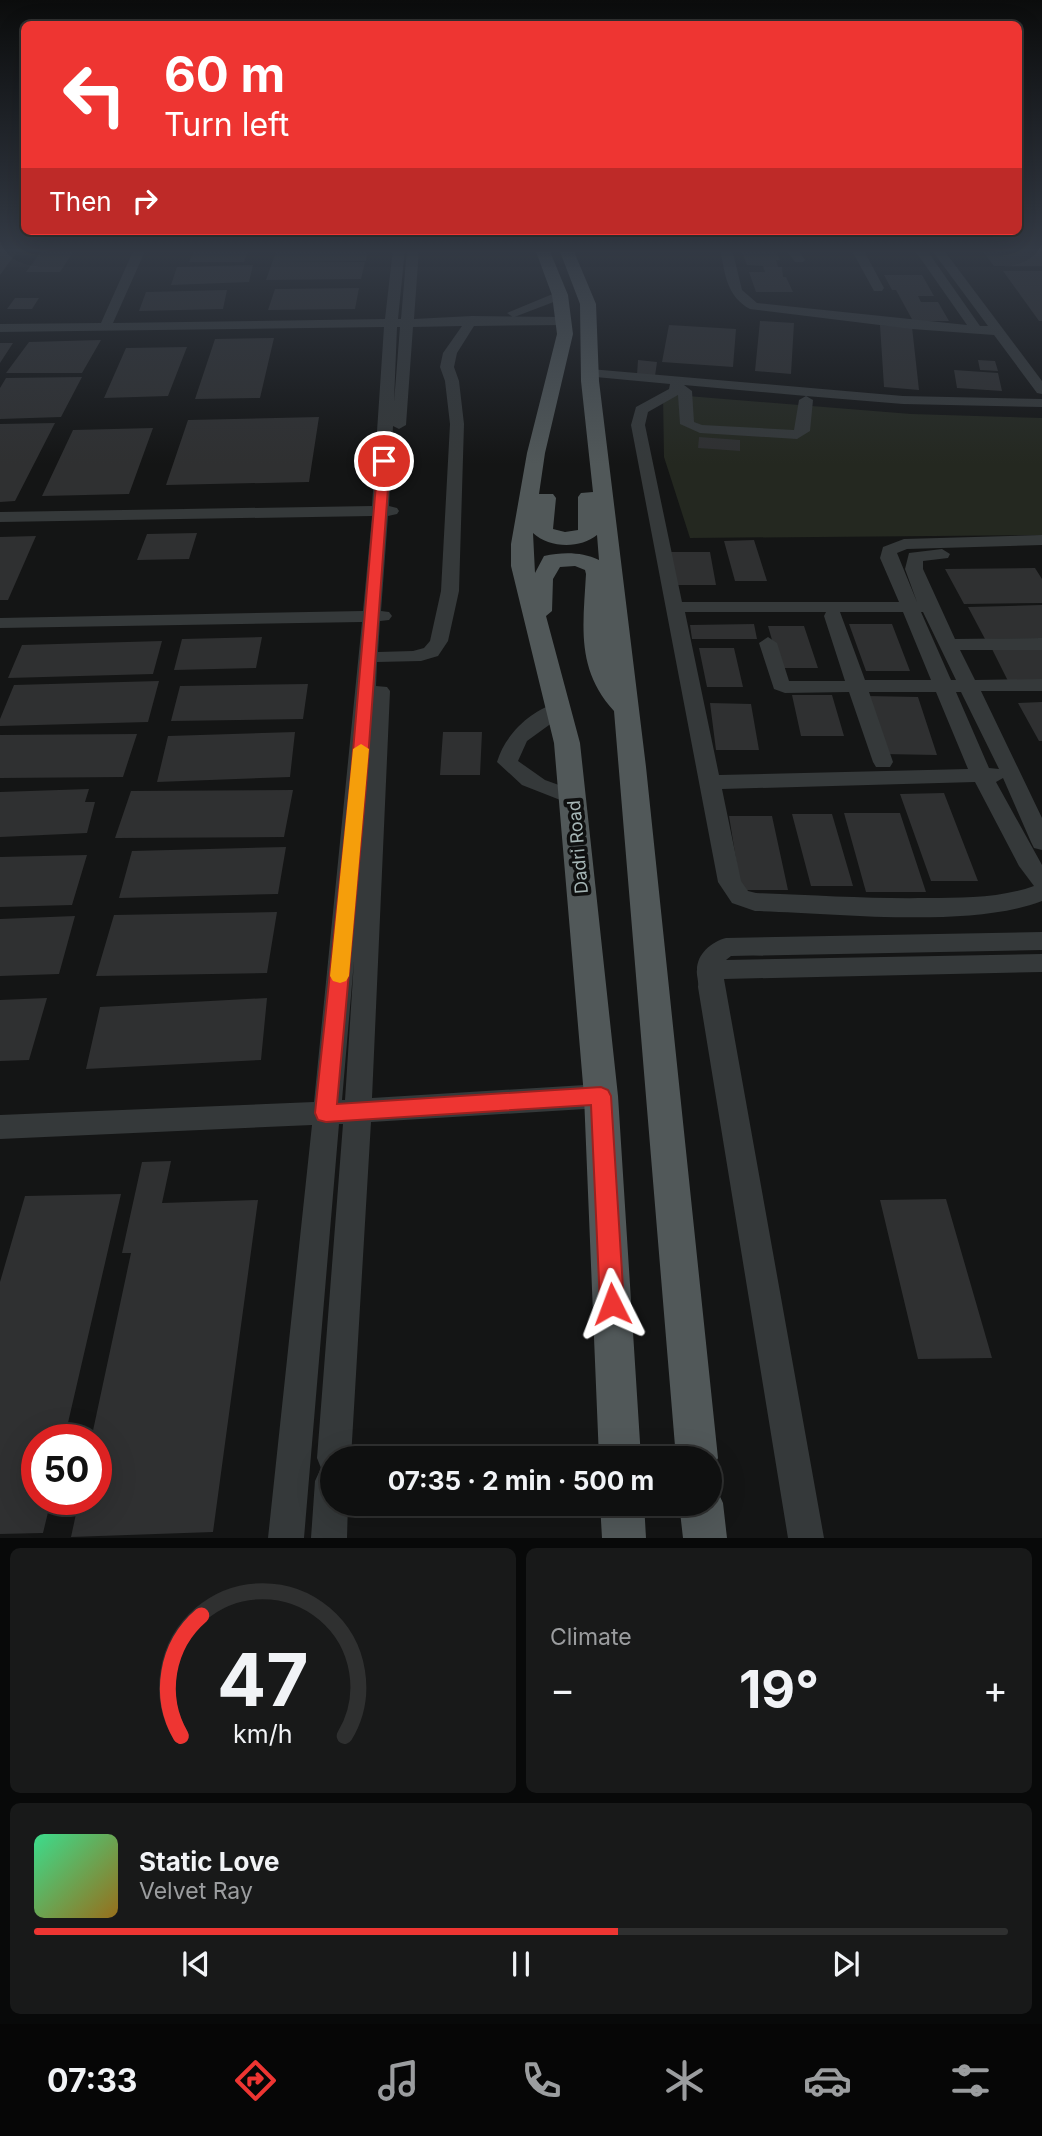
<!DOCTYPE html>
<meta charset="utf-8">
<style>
body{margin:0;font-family:Inter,sans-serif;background:#181919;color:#f1f3f6;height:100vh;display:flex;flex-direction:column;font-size:26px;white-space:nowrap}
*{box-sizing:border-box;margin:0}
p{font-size:23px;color:#9b9d9f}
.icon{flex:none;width:38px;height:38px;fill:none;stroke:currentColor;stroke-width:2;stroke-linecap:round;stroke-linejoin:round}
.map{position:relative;height:1538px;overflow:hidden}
.details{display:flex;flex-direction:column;gap:10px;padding:10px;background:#080909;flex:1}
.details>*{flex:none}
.top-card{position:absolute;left:21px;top:21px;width:1001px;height:214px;border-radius:10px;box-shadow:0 7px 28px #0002,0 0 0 2px #2f3030;background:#ee3532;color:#fff;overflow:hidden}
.speed{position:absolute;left:21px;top:1424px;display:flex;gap:14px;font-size:35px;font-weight:700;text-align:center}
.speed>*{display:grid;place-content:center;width:91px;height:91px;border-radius:50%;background:#0f1010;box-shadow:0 7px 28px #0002,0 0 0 2px #2f3030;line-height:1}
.speed .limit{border:10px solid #d22;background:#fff;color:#111}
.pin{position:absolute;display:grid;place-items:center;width:60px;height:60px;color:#fff;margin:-30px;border:4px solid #fff;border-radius:50%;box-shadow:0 2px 7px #0007}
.me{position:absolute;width:77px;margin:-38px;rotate:357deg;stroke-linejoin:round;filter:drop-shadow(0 0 5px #0008)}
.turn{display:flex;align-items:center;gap:24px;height:147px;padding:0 28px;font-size:32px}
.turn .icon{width:91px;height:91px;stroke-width:2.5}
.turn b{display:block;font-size:49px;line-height:60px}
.then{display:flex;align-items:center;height:66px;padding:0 28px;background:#0003;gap:14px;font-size:26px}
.big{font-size:52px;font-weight:700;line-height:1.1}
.details .tile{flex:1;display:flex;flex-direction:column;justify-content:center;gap:10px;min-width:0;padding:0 24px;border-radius:10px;background:#181919}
.details .dial{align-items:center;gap:0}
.dial svg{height:182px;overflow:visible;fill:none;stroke:#2f3030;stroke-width:7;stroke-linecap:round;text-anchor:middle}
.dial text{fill:#f1f3f6;stroke:none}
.song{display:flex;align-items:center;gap:21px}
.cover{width:84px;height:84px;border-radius:10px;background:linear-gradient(135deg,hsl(150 70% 55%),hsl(40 70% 35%))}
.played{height:7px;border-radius:4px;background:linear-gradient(90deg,#ee3532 60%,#2f3030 60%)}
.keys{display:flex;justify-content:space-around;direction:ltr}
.heat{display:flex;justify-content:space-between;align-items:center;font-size:38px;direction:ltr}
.details .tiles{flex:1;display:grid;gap:10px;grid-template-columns:1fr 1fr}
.tile:last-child{grid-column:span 2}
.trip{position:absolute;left:320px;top:1446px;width:402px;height:70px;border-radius:35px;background:#0f1010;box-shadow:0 7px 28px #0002,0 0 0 2px #2f3030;font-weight:700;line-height:70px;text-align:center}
.menu{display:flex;height:112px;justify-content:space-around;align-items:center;background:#060606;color:#9b9d9f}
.menu .icon{width:49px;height:49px}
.menu .on{color:#ee3532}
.menu b{font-size:32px;color:#f1f3f6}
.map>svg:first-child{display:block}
.green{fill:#242820}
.building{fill:#2f3031}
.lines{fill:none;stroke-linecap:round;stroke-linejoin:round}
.minor{fill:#35393a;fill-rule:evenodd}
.major{fill:#515859;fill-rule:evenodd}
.route{fill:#ee3532;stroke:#9b2220;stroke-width:2}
.slow{fill:#f59e0b}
.labels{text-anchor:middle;stroke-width:7;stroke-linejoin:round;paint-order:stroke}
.street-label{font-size:18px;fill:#a5b5b5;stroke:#0f1010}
</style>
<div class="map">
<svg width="1042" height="1538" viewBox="0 0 1042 1538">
<rect width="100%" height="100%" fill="#141515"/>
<path class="green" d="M663 394 911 414 1042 418V535L690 538 664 457Z"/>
<path class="building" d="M0 249H19L0 275Z
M43 249H75L60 272H26Z
M195 249H249L244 262H189Z
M277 249H368L366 261 277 262H365L361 279 266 280Z
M741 249H775L780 260H776L778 267H782L783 277H786L793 292H756L749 272H765L763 266 747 265Z
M981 249H1042V266H994Z
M253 265 249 282 171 285 177 267Z
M1003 271H1042V321H1039Z
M884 275H922L934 296H918L921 302H938L949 321H913L896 290H892Z
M359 288 355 309 268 310 275 289Z
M227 290 223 309 139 311 146 292Z
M15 298H39L32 309H7Z
M760 321 794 323 791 374 755 371Z
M669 325 736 329 733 367 662 362Z
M880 325 912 327 919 390 884 387Z
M274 338 260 398 195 399 215 339Z
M101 340 82 373H6L29 342Z
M0 343H13L0 363Z
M187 347 168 396 104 398 126 348Z
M638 360 657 362 655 376 637 375Z
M978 360 995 361 998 371 980 370Z
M954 370 998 373 1002 391 957 388Z
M82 377 61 417 0 419V388L6 378Z
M319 417 309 482 166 485 188 420Z
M55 423 15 501 0 502V424Z
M153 428 129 494 42 496 73 430Z
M699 437 740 440V451L698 448Z
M197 533 189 559 137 560 147 534Z
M36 536 8 600H0V537Z
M754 540 767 581H735L724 541Z
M670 552H710L716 585H674Z
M1035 568 1042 579V603L964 604 945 569Z
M1042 605V638L985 639 968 607Z
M754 624 757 639H692L690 625Z
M849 624H892L910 671H866Z
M768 626H804L818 668H780Z
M262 637 256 668 174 670 182 639Z
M162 641 153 674 8 678 22 645Z
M991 647H1042V682L1009 683Z
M699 648H734L743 687H707Z
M159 681 148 722 0 726V719L14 685Z
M308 684 303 719 171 721 180 686Z
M792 695H832L844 736H801Z
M867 696 918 697 937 755 883 754Z
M1042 702V741H1039L1018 703Z
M710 703 751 704 759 750H716Z
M295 732 290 777 157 782 168 736Z
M443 732H482L480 775H440Z
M137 734 123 777 0 778V735Z
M89 789 85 802H95L87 833 0 837V792Z
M293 790 284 837 115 838 131 791Z
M944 793 978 881H931L900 794Z
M844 813H900L926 892H866Z
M792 814H832L853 886H811Z
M729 816H772L788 890H741Z
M286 847 278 894 119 898 132 851Z
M87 855 72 905 0 907V857Z
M277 912 267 973 96 976 114 915Z
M75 916 59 974 0 976V919Z
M47 998 29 1060 0 1061V1000Z
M267 998 261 1060 86 1069 100 1007Z
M171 1161 162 1203 258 1200 213 1532 71 1537 79 1500H96V1440H91L131 1253H122L142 1162Z
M121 1194 64 1440H37V1500H51L43 1533 0 1534V1282L25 1196Z
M946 1199 992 1358 918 1359 880 1200Z"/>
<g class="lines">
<path class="minor" d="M134 249H146L113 323 385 319 393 249H405L398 319H401L407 249H419L414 319 472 316 564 317 570 321 564 325 474 326 457 353 454 367 459 381 464 424 459 591 448 641 438 656 421 661 377 662 376 686 387 687 390 691 372 1098 601 1084 611 1088 615 1096 611 1104 601 1108 371 1122 351 1458H332V1503H348L347 1538H311L315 1481 321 1468 317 1458 343 1124H339L304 1538H268L312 1125 0 1139V1115L314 1102 362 622 0 628V618L363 611 372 516 0 522V512L372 506 384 327 0 332V324L101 323ZM462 326 443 353 440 367 445 381 450 424 441 591 430 641 424 648 413 651 378 652 380 621 389 620 392 616 389 612 381 611 388 516 397 514 399 511 397 508 389 506 393 426 399 429 406 425 413 327ZM397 327H400L394 402ZM354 961 345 1100H342Z
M720 249H732L742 290 757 303 967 325 914 249H926L980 326H988L931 249H943L1042 381V394L1037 393 994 335 912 329 750 309C726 296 725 273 720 249Z
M786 249H798L805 260 803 262H795Z
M851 249H863L884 288 882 291H874Z
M560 291 564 292V298L517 316 513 317 507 313Z
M590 369 903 396 1042 399V407L903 404 806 396 813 400 810 431 797 439 700 433 680 424 678 395 648 412 645 425 682 602H899L880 558 883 547 904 539 1042 535V545L907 549 897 553 917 602 905 569 909 553 942 549 950 554 948 558 923 561V569L955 639 1042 638V650H960L975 680 1042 679V691H981L1042 818V850L1034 848 1031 842 1003 778 996 782 1042 865V901C969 929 835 913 755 911L732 903 718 882 631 425 636 407 669 389 670 384 585 376 583 373ZM684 385 806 396 799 400 794 430 702 425 694 422 692 391ZM685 612H826L824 616 845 681H789L777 643 768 637 759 643 774 689 785 693 849 692 873 762 876 767H890L893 762 869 692H936L968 769 719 775ZM840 612H903L931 680H865ZM921 612H923L956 680H951ZM956 692H961L999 769 989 768ZM975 782 1019 866 1034 886C1001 898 963 898 928 898 870 899 813 895 756 893L748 891 741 881 722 789Z
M560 702 567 704 570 708 567 712 527 741 518 761 545 780 581 793 584 798 581 803 573 805 522 785 497 762C505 734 532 709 560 702Z
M1042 932V950L731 956 726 960 1042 954V972L724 979 824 1538H788L698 987C699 981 696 975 697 970 697 954 711 942 726 938Z"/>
<path class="major" d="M535 249H549L568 295 573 334 545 453 539 494H553L556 498 553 529 565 532 578 530V497L581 493 593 492 581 381 580 304 559 249H573L596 304 599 381 646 767 718 1458 710 1474V1458H676L614 711C576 669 583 627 586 574L585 570 575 566 560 567 553 579 552 611 546 616 580 743 618 1096 641 1458H599L584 1096 554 743 511 566V544L527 453 557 334 552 295ZM533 533C549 548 580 549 597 535L599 560C581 552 564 552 544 556L535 573Z
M710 1485 716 1488 723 1503 727 1538H683L679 1503H710Z
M600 1503H644L646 1538H602Z"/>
</g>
<linearGradient id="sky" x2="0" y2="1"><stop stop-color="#0b0c0c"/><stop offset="0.54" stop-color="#343b46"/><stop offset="1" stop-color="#343b46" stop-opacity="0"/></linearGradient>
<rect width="1042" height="464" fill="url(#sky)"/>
<path class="route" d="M384 457 390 461 366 786 337 1104 601 1087 608 1090 611 1096 624 1304 620 1313 612 1316 603 1313 600 1304 591 1105 326 1122 318 1120 315 1113 350 786 378 461Z"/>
<path class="slow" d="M361 744 369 749 349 976 346 981 340 983 333 981 330 976 353 749Z"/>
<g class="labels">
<g class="street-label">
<text transform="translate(578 847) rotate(-95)" y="6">Dadri Road</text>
</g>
</g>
</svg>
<div class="speed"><div class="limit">50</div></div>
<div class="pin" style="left:384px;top:461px;background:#d93025"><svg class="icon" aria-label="arrive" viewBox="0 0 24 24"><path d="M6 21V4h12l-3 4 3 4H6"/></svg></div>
<svg class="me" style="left:612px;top:1304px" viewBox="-20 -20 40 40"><path d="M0-17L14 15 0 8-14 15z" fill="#ee3532" stroke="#fff" stroke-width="4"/></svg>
<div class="trip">07:35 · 2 min · 500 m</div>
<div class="top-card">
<div class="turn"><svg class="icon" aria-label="left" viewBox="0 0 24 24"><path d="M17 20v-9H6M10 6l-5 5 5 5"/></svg><div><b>60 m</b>Turn left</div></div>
<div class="then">Then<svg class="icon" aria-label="right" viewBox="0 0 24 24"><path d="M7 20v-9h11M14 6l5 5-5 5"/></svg></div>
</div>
</div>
<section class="details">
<div class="tiles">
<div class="tile dial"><svg viewBox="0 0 100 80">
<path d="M14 69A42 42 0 1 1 86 69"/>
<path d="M14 69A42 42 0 0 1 23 16" stroke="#ee3532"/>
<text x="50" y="56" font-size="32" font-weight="700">47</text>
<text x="50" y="72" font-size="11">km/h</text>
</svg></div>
<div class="tile"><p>Climate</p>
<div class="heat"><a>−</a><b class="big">19°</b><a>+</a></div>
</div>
<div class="tile">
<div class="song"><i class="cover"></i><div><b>Static Love</b><p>Velvet Ray</p></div></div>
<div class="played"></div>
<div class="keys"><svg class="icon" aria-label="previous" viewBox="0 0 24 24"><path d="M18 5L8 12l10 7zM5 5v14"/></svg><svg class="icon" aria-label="pause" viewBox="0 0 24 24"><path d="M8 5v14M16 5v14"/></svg><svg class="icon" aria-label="next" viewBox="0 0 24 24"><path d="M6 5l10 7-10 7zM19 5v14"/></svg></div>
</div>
</div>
</section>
<nav class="menu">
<b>07:33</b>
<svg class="icon on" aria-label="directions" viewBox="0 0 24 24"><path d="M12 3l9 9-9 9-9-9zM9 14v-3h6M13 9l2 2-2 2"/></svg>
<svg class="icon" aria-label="music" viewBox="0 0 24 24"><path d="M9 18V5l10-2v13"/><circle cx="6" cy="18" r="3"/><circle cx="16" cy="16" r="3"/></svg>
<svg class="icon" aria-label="phone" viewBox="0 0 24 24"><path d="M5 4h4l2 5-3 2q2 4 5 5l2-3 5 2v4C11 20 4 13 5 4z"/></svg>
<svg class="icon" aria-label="climate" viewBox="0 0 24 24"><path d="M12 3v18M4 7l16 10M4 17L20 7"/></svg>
<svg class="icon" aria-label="car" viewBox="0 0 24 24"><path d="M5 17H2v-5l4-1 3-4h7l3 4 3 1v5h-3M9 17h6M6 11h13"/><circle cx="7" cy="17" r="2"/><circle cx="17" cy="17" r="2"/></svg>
<svg class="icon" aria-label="filters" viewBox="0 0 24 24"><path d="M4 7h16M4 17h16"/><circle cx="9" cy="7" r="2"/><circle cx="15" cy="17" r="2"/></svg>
</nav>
